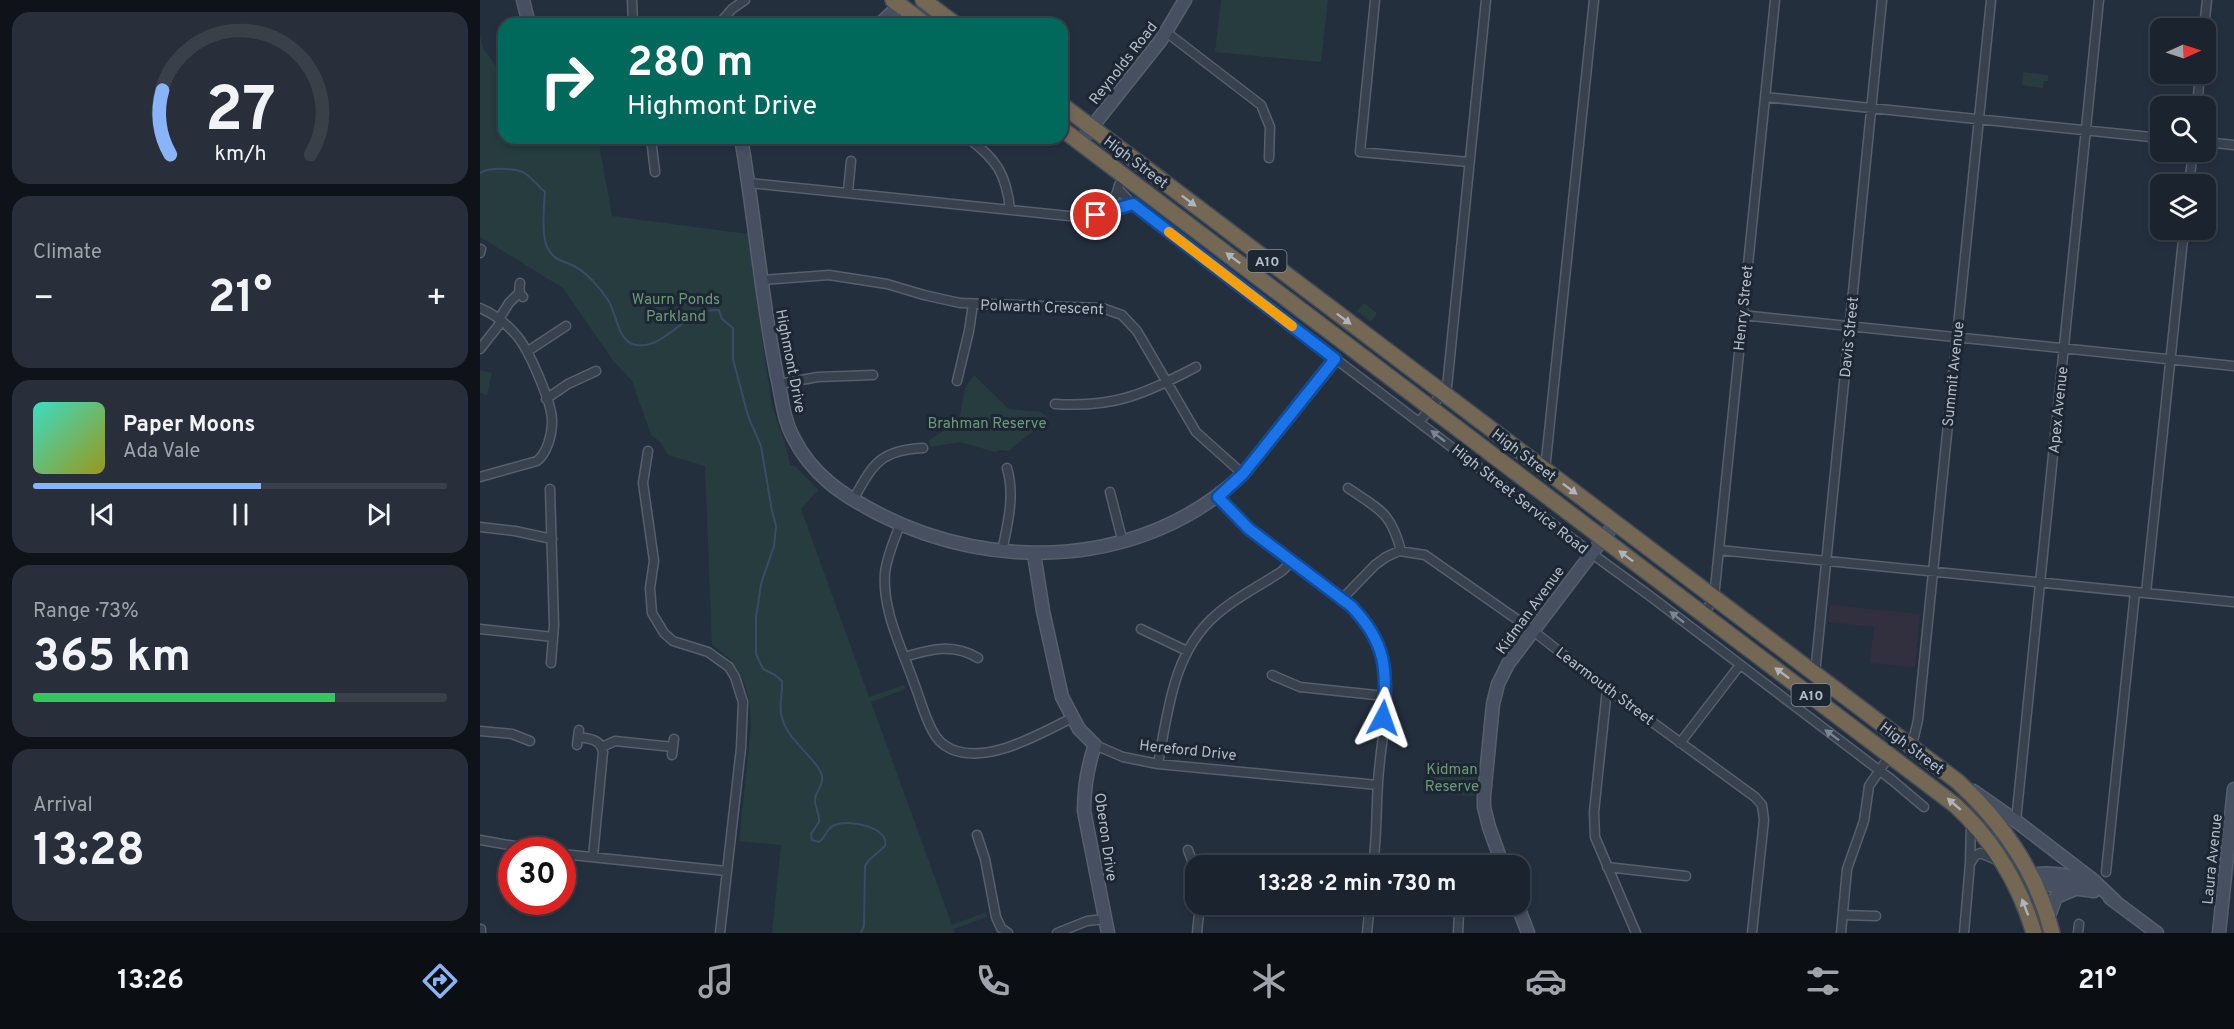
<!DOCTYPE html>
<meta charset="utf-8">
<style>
body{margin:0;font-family:Overpass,sans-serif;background:#282f3a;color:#f1f3f6;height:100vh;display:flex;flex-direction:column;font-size:22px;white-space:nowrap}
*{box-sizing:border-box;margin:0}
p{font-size:20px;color:#a0a4aa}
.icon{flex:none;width:33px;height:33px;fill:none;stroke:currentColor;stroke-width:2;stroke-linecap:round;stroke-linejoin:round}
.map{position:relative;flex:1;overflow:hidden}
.details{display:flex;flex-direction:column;gap:12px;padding:12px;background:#0f1319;width:480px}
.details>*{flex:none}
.top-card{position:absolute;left:18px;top:18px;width:570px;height:126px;border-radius:18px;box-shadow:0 3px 9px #0003,0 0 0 2px #39404a;background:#00695c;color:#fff;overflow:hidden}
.needle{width:39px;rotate:87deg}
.controls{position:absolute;left:1670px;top:18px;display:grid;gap:12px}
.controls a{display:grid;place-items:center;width:66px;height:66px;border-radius:12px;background:#1b232e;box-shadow:0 3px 9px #0003,0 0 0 2px #39404a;font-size:30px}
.speed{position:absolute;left:18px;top:837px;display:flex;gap:12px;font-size:30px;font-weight:700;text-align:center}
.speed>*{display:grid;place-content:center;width:78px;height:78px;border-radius:50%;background:#1b232e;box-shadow:0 3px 9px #0003,0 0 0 2px #39404a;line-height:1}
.speed .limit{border:9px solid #d22;background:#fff;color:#111}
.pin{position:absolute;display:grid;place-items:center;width:51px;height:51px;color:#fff;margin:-26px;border:3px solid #fff;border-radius:50%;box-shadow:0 2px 6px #0007}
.me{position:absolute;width:66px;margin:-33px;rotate:4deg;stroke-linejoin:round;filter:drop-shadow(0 0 4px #0008)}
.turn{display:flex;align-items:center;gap:21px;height:126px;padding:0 30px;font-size:27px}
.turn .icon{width:78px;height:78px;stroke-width:2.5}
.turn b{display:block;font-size:42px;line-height:51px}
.big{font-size:45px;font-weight:700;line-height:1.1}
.details .widget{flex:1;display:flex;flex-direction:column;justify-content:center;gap:9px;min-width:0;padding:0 21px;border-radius:18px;background:#282f3a}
.details .dial{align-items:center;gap:0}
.dial svg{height:156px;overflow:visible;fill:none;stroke:#39404a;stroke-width:7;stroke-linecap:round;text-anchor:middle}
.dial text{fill:#f1f3f6;stroke:none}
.song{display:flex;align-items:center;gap:18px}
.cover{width:72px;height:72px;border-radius:9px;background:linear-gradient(135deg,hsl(170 70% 55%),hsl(60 70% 35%))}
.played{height:6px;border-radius:3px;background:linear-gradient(90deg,#8ab4f8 55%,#39404a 55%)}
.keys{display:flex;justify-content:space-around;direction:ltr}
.heat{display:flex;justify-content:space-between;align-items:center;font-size:33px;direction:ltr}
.charge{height:9px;border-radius:4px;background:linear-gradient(90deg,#34c759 73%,#39404a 0)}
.trip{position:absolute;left:705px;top:855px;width:345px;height:60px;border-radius:18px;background:#1b232e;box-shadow:0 3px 9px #0003,0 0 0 2px #39404a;font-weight:700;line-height:60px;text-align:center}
.tabs{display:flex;height:96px;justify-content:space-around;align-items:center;background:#0b0e12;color:#a0a4aa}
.tabs .icon{width:42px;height:42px}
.tabs .on{color:#8ab4f8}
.tabs b{font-size:27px;color:#f1f3f6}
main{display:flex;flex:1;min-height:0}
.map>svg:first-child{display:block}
.medical{fill:#32303f}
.green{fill:#263c3f}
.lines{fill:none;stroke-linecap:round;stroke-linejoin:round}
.stream{stroke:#394c67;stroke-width:2}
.street-casing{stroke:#565f6c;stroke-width:11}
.secondary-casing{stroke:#565f6c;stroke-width:15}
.highway-casing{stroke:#434c59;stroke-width:18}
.street{stroke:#38414e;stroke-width:8}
.secondary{stroke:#465061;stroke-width:12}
.highway{stroke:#746855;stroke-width:15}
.oneway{fill:#aeb4bd}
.oneway2{fill:#7c8592}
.route-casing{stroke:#114b97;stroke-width:15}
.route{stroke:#1a73e8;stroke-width:10}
.slow{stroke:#f59e0b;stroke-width:10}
.labels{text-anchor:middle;stroke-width:6;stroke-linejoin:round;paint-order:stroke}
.shield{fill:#1d2633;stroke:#878f9c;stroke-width:1.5}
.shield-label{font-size:14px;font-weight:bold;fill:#b4bcc9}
.street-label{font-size:15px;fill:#b4bcc9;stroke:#1d2633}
.park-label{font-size:15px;fill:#6b9a76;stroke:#1d2633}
</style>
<main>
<section class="details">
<div class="widget dial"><svg viewBox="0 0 100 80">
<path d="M14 69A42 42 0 1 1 86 69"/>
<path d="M14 69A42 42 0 0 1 10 36" stroke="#8ab4f8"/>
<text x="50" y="56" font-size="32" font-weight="700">27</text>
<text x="50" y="72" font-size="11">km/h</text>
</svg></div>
<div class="widget"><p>Climate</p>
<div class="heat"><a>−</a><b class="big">21°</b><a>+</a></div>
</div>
<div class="widget">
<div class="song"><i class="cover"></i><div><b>Paper Moons</b><p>Ada Vale</p></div></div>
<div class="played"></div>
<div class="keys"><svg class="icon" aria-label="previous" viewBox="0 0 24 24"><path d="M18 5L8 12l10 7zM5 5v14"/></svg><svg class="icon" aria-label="pause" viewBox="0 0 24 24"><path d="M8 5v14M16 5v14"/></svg><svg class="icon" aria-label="next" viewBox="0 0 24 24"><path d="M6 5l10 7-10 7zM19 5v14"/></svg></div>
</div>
<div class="widget"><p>Range · 73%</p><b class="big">365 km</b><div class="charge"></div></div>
<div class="widget"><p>Arrival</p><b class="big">13:28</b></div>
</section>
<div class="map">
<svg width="1754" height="933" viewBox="0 0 1754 933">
<rect width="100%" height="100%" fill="#242f3e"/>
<path class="medical" d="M1350 605 1440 614 1435 667 1390 663 1394 627 1348 622Z"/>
<path class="green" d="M741 0H848L841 62 735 52Z
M0 36 3 48 19 70 24 66V138H118L132 216 268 234C276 289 282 344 291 399 295 422 307 442 310 465L315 466 338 490 321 509 389 697 424 685 426 689 391 702 472 925 506 912 507 917 474 929 475 933H292L301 845 259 841 271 728C271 693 263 664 232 645L225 466 188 455 180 442 171 435 152 381 132 359 83 288 0 237Z
M1543 72 1568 75V81H1564L1563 88 1542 85Z
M884 303 897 313 891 322 877 311Z
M0 370 12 373 7 395 0 393Z
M494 375 529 409 561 412 569 419 528 451 520 450 515 452 480 442 451 447 448 441 479 421 485 388Z
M949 760 998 764 994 796 946 792Z"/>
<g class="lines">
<path class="stream" d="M0 173C9 167 32 168 43 172 50 176 58 186 65 192 64 205 61 235 67 247 75 262 83 260 96 267 107 273 121 289 128 300 137 313 137 342 156 345 180 349 201 320 221 312 226 310 233 310 239 310L242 319 253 328V359L268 416 281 446 292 511 296 526 294 546 281 584 276 618V654L283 669 295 675 302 681C303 694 298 705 302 718 308 741 339 761 342 776 344 785 336 791 335 799 334 806 340 813 339 822L331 834 332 840 339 842C346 837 346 828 355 825 368 819 410 827 405 846L389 860 385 866 384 926 381 933"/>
<g class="street-casing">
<path id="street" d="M152 0 153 24
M895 0 880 152 989 162
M239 24 252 9 265 0
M1724 28 1727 0
M686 32 781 105 790 127 789 158
M1285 97 1680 138
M1717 106 1720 74
M171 138 175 172
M488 138C516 159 526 173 530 209
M1725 142 1754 145
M269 183 598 217C621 216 634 208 639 185
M1709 184 1713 152
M638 189 653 205 1111 553 1170 596 1412 780 1444 807
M368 192 371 161
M627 211 653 205
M0 253 1 249
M282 280 349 275 407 284 444 295 480 303 622 308 642 315 657 331 716 432 763 474
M40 283 39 292 43 297
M0 308C14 314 27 324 37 336 49 350 73 405 72 422 72 435 67 453 57 461L0 477
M1262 315 1754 366
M19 319 29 303 40 292
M0 349 22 321
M48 351 86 326
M477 381 489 331 493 304
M299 384 338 377 393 375
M66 399 88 384 116 371
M575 404C635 408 664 394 716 367
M940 421 967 387 1006 0
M168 451 163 483 174 561 170 588 172 613 184 633 193 641 228 652 249 667 255 677 263 702 261 748 240 933
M1065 470 1114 0
M868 488C900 510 911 512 921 551
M70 489 74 625 71 663
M630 492 643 543
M738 497 769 529 871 606C885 620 898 636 903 656 913 696 900 742 898 783 896 811 897 838 893 866
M373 500C393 464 400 450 443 448
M420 525C414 540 407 556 405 573 402 611 422 648 434 683 440 698 444 715 452 730 456 738 462 745 471 749 508 765 559 734 592 718
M0 527 35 531 72 539
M1239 550 1754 602
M522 551C528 523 535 495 527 468
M1666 593 1704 230
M862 599 895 565 906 557 919 551 945 555 1052 630 1127 689 1275 797 1282 805 1284 820 1272 933
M1224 614 1234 598 1295 0
M0 629 73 637
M661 629 707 651
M424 657C451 649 473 643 498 658
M1335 674 1402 0
M792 675 820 687 905 696
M1127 689 1114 812 1115 837 1156 933
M0 731 32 734 50 741
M98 737C109 739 120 738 123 752L113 857
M1200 743 1260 665
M97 745 99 730
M615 745 643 757 678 764 898 785
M1427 745 1434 737 1438 720 1511 0
M122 747 135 741 193 747
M192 755 194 739
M678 764C688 711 693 652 736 615 756 597 780 586 802 571L811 562
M1536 821 1619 0
M497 835 505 859 516 917 521 928 528 933
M0 840 57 850
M708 850 716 871
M82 854 246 871
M1491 862 1495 856 1500 853 1519 861
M1127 867 1206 876
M1626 872 1655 592
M1363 915 1396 916
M1 929V933
M577 933 607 921 625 919
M717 933 720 904
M887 933 890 904
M978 933 979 913 990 904
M1361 933 1367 869 1384 821 1389 786 1406 761 1412 756
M1484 933 1490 863 1491 823
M1598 933 1599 924"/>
</g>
<g class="secondary-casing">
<path id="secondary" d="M43 0 49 24
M400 24 420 5 421 0
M261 138C275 217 281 297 297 376 302 397 303 418 313 437 332 475 362 495 399 514 516 574 665 567 763 474L855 359
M600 142 681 40 705 0
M554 554 563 611 582 697 599 729 615 745C607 768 604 787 604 811L628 933
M1493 791 1536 821 1613 880 1636 902
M1023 866 1009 827 1004 807V796L1013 704 1018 684 1028 664 1135 523
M1551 875C1573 871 1593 875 1613 886
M1555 883 1614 891
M1630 898 1677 933
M1037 904 1048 933
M1568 918 1576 897 1595 889
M1739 933 1754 789"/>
</g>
<g class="highway-casing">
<path id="highway" d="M413 0 445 24
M443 0 475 24
M582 105 1477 781C1523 823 1557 872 1572 933
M582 129 1475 805C1514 841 1539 883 1554 933"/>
</g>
<use href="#street" class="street"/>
<use href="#secondary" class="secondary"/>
<use href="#highway" class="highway"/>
</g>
<defs><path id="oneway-solid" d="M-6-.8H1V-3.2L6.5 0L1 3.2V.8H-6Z" transform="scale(1.5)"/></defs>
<g class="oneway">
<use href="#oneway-solid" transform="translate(709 201) rotate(37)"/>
<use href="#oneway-solid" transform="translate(753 258) rotate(-143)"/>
<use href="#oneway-solid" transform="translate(864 319) rotate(37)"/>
<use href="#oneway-solid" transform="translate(1090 489) rotate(37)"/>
<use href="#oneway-solid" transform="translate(1146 556) rotate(-143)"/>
<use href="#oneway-solid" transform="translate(1302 673) rotate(-143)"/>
<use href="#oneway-solid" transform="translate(1474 804) rotate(-139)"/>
<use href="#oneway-solid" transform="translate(1545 907) rotate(-111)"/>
</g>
<g class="oneway2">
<use href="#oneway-solid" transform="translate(958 436) rotate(-142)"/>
<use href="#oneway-solid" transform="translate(1197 617) rotate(-142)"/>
<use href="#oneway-solid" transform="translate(1352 735) rotate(-143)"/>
</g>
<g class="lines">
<g class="route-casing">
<path id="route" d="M616 215 653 204 855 359 763 474 738 497 769 529 871 606C906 642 908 670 903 718"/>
</g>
<use href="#route" class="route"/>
<path class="slow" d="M689 232 812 326"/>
</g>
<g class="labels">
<g class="shield">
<rect x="767.5" y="250" width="39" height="22" rx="4.5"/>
<rect x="1311.5" y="684" width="39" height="22" rx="4.5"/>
</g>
<g class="shield-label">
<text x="787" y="266">A10</text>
<text x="1331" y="700">A10</text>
</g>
<g class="street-label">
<text transform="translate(643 63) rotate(-52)" y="5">Reynolds Road</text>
<text transform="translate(656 162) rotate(37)" y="5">High Street</text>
<text transform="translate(562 307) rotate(2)" y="5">Polwarth Crescent</text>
<text transform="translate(1263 308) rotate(-84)" y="5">Henry Street</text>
<text transform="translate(1369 337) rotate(-84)" y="5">Davis Street</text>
<text transform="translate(311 361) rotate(79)" y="5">Highmont Drive</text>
<text transform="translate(1473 374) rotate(-84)" y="5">Summit Avenue</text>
<text transform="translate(1578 410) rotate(-84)" y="5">Apex Avenue</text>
<text transform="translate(1044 455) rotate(37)" y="5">High Street</text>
<text transform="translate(1040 499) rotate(38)" y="5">High Street Service Road</text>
<text transform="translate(1050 610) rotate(-54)" y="5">Kidman Avenue</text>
<text transform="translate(1125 686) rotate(37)" y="5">Learmouth Street</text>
<text transform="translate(1432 748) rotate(37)" y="5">High Street</text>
<text transform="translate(708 750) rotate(6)" y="5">Hereford Drive</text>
<text transform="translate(626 837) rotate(82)" y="5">Oberon Drive</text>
<text transform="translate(1732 859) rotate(-84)" y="5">Laura Avenue</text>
</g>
<g class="park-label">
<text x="196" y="304">Waurn Ponds<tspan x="196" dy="17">Parkland</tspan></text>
<text x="507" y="428">Brahman Reserve</text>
<text x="972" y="774">Kidman<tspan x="972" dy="17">Reserve</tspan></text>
</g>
</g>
</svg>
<div class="controls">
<a><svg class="needle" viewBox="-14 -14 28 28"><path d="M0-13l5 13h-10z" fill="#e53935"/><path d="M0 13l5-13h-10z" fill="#a0a4aa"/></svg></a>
<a><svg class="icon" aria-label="search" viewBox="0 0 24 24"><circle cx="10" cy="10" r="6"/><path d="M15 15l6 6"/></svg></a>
<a><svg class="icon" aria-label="layers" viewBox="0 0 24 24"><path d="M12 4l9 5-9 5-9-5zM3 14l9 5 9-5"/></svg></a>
</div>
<div class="speed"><div class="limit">30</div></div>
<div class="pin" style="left:616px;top:215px;background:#d93025"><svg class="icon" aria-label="arrive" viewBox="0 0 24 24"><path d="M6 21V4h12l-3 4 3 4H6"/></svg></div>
<svg class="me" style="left:903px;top:718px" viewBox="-20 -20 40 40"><path d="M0-17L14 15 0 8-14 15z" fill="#1a73e8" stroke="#fff" stroke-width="4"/></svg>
<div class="trip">13:28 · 2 min · 730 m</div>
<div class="top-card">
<div class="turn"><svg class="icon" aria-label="right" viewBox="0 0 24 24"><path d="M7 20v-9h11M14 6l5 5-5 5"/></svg><div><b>280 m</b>Highmont Drive</div></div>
</div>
</div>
</main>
<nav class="tabs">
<b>13:26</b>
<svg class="icon on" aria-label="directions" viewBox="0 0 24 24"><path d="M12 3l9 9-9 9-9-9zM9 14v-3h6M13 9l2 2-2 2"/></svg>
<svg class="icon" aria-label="music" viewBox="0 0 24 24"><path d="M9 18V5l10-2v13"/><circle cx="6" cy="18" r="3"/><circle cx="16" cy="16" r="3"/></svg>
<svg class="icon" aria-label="phone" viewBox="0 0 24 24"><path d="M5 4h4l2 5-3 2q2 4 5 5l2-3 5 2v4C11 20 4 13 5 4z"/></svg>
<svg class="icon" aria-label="climate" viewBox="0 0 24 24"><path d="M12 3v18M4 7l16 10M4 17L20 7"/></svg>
<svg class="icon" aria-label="car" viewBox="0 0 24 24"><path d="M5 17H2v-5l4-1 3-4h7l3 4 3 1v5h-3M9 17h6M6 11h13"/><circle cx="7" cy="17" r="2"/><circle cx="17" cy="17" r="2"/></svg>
<svg class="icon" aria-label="filters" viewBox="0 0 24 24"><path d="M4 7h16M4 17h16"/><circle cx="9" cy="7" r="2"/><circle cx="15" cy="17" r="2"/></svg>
<b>21°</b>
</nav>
